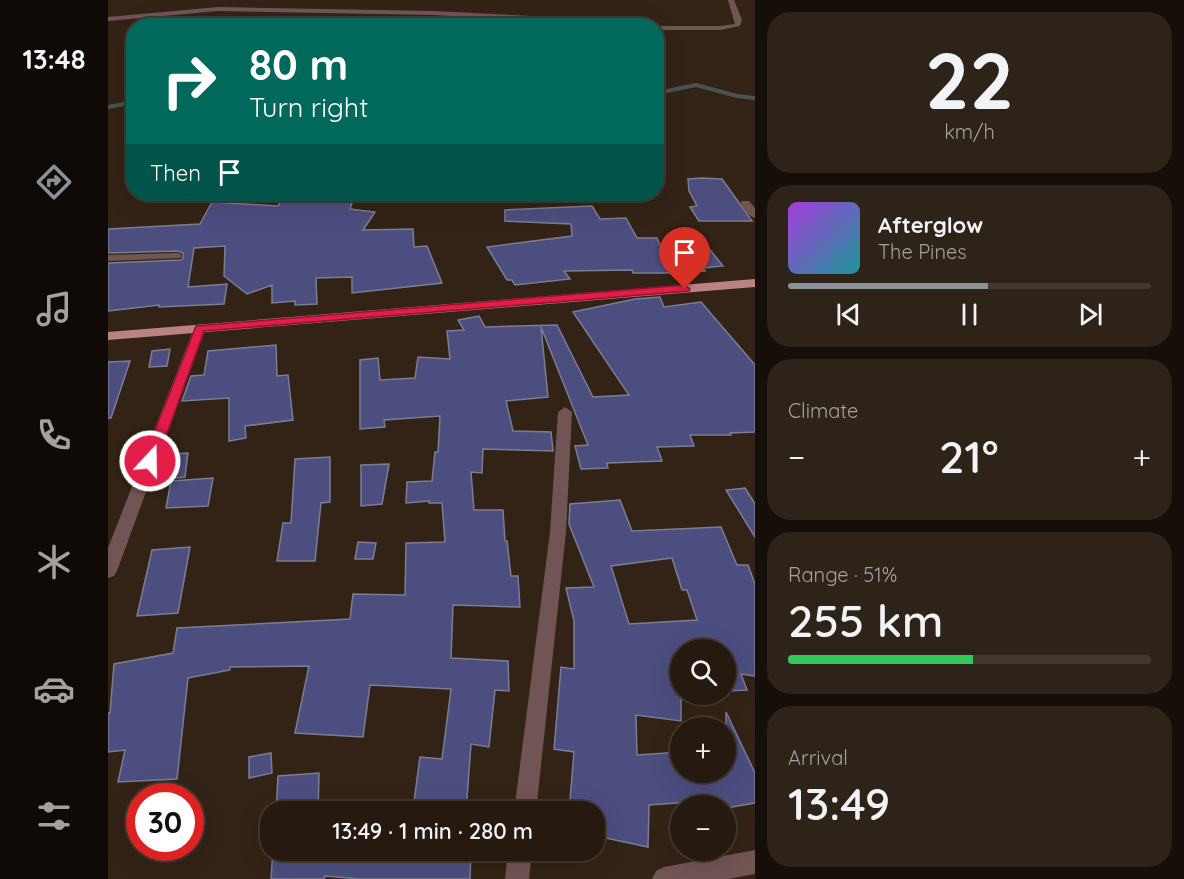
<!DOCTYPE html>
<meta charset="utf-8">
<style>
body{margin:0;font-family:Quicksand,sans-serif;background:#2e2319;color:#f1f3f6;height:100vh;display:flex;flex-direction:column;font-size:22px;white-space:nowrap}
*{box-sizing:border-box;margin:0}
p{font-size:20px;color:#a4a19f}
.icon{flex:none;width:33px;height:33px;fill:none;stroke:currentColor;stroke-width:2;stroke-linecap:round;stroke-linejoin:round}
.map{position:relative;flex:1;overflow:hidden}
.details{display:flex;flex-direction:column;gap:12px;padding:12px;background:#150e09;width:429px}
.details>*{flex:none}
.top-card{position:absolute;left:18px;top:18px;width:538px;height:183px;border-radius:24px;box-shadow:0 6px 24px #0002,0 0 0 2px #423830;background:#00695c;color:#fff;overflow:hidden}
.tools{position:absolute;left:562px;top:639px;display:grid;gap:12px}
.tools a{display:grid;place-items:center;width:66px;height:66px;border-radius:50%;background:#261a10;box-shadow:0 6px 24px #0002,0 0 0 2px #423830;font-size:30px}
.speed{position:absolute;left:18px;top:783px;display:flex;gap:12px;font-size:30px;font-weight:700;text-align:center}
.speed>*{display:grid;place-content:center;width:78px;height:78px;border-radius:50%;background:#261a10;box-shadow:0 6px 24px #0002,0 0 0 2px #423830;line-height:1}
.speed .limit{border:9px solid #d22;background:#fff;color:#111}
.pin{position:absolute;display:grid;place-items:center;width:51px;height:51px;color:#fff;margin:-62px -26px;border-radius:50% 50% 50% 0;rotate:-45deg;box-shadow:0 0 6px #0007}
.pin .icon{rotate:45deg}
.me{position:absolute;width:66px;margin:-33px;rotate:21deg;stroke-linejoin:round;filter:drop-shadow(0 0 4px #0008)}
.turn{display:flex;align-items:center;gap:21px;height:126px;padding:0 24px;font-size:27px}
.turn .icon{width:78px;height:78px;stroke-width:2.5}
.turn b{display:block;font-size:42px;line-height:51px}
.then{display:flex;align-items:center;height:57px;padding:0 24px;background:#0003;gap:12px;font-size:22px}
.big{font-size:45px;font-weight:600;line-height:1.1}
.details .tile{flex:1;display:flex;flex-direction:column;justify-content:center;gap:9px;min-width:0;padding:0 21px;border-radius:24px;background:#2e2319}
.details .dial{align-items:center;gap:0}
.dial b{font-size:78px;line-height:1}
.song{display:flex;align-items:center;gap:18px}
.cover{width:72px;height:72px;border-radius:9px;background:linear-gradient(135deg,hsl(280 70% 55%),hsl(180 70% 35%))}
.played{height:6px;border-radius:3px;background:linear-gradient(90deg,#8c9099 55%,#423830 55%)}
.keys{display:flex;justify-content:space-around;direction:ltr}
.heat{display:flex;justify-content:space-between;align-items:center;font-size:33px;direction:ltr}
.charge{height:9px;border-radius:4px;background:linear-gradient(90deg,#34c759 51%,#423830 0)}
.trip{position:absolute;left:152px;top:801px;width:345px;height:60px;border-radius:24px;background:#261a10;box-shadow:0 6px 24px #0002,0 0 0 2px #423830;font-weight:600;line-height:60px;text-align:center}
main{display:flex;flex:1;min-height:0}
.menu{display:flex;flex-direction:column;width:108px;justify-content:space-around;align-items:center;background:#0f0a06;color:#a4a19f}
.menu .icon{width:42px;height:42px}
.menu .active{color:#8c9099}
.menu b{font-size:27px;color:#f1f3f6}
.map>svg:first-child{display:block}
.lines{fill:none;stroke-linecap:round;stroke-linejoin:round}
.stream{stroke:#485251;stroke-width:4}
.building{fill:#4c4e80;stroke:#7b7e93;stroke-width:1.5;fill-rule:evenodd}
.minor{fill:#715554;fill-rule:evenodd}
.primary{fill:#ba8280;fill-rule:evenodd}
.route{fill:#e11d48;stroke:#92132f;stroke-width:1.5}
</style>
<main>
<nav class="menu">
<b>13:48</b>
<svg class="icon active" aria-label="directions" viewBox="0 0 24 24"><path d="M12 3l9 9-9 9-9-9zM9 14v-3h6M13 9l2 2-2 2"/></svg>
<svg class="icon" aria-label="music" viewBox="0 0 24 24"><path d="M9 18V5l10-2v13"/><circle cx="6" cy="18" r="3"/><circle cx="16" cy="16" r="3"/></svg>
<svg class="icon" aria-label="phone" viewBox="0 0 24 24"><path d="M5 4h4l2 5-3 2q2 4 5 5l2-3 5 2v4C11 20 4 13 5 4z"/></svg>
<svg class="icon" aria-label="climate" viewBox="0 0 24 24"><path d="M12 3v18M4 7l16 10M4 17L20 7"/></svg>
<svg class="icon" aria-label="car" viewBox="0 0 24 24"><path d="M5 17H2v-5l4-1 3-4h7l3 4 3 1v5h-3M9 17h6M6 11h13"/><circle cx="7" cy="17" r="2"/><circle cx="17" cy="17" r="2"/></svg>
<svg class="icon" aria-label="filters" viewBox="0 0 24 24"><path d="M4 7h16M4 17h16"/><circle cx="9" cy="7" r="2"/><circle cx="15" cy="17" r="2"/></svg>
</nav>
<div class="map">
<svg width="647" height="879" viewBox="0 0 647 879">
<rect width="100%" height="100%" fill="#332316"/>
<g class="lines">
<path class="stream" d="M549 93 588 85 629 96 647 98
M0 107 26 102"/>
</g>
<path class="building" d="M594 178 614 179 644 221H591L582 207 589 206 581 191 580 179Z
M214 194 246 196 242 209 267 212 255 230 305 229 306 247 319 246 334 283 244 293V277L208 278 209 304 187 305V301L164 303V285L139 294 116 276 117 246 86 248 80 287 119 284 116 304 51 307V305L0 311V263L73 260 75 258V253L69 251 0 253V229L92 224 104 202 170 206 173 200 209 201Z
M484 206 492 219 518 218 529 238H549L553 247 599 246 615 266 595 268 597 271H575L576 273H525L524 270 456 271 462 279 407 285 404 280H399L379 247 464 236 463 224 397 221V210Z
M552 297 556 307 593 302 647 365V432L622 433 623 435H582L586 446 549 447 554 461 499 463 500 468 473 469 467 446 480 445 433 327 440 397 398 401 405 431 443 432 445 451 375 449 374 473 363 472 366 510H395L397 541H399L403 576H410L412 607 345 605 343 658 400 661 401 691 387 690 381 747 363 744 358 812 305 809 312 757 334 759 343 689 262 685 255 737 187 733 201 666 122 667V670L80 678 69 779 10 782 17 750 0 752V713H2L6 664 65 653 69 628 242 619 245 594 297 595 298 543 337 542 334 503H321V501L298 503 299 482 324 481 327 452H330L332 416 276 420 277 427 252 429V360L270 358 272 380 307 378 310 357 342 359 339 331 356 330 350 320 371 316 377 327 449 325 485 397 521 395 465 312 527 299Z
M168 345 169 376 180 375 185 420 137 426 138 438 121 441V398L74 401 83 376 96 375 100 351Z
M62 349 59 366 41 367 44 351Z
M22 361 3 418H0V362Z
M80 453 77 477 59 479 62 454Z
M222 457V502L213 503 207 561H169L175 523H183L187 459Z
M281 464 274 504 253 506V465Z
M105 478 100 506 58 508 63 481Z
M637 488 647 504V537L618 490Z
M512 500 524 531 613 527 629 565H640L647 584V676L633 674 639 690 618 691V650H573V721L528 715 529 755 573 752V772H618V712L647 773V803L618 808V806H612L610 800 541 805 540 847 488 836 490 812H461L466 752 446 749 453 667 466 669V621L458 588 486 587 461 524 462 504ZM564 558 574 590H579L589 620 521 624 503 566Z
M250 542 268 543 265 559H247Z
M82 547 70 613 29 616 44 550Z
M163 753 164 773 141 778V757Z
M211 773 210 812H168L170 776Z
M165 850H363L362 879H252L217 876 216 879H163Z"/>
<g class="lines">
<path class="minor" d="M620 0H626L634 20 632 26 612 30H549V26H612L627 24Z
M110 7 326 11 466 18 499 26 326 15 110 11 0 21V17Z
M633 201H641L647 208V218C641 217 632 206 633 201Z
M69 253 73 254V258L0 261V255Z
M92 324 98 328 9 571 6 576 0 578V548L86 328Z
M457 407 464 412 458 532 428 812H406L442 532 450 412Z
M400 850H424L421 879H397Z
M647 850V874L620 879H544L548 871 556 867Z"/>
<path class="primary" d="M647 279V287L0 340V332Z"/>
</g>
<path class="route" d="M577 285 582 289 581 291 96 331 49 461 42 466 35 461 88 326Z"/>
</svg>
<div class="tools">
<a><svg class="icon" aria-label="search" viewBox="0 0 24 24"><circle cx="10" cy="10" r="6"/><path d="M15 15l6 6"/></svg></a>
<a>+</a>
<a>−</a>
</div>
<div class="speed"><div class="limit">30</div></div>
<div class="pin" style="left:577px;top:289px;background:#d93025"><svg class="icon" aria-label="arrive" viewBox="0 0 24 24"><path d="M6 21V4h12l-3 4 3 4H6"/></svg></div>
<svg class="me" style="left:42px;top:461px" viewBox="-20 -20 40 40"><circle r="17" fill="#e11d48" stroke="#fff" stroke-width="3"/><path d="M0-11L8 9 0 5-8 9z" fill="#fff"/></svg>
<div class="trip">13:49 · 1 min · 280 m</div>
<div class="top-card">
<div class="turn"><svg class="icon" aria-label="right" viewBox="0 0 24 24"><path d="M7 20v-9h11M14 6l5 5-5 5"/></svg><div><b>80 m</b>Turn right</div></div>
<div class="then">Then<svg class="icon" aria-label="arrive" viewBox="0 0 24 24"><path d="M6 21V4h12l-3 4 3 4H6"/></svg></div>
</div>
</div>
<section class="details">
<div class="tile dial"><b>22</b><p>km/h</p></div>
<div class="tile">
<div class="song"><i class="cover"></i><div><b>Afterglow</b><p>The Pines</p></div></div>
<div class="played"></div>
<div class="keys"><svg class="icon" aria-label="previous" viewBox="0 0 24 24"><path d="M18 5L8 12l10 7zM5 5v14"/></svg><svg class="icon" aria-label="pause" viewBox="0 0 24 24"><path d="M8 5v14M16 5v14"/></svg><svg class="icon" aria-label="next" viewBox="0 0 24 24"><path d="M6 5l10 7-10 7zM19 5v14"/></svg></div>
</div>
<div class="tile"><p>Climate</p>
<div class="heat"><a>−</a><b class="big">21°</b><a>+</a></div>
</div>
<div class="tile"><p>Range · 51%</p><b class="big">255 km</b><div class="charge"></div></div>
<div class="tile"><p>Arrival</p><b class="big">13:49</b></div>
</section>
</main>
